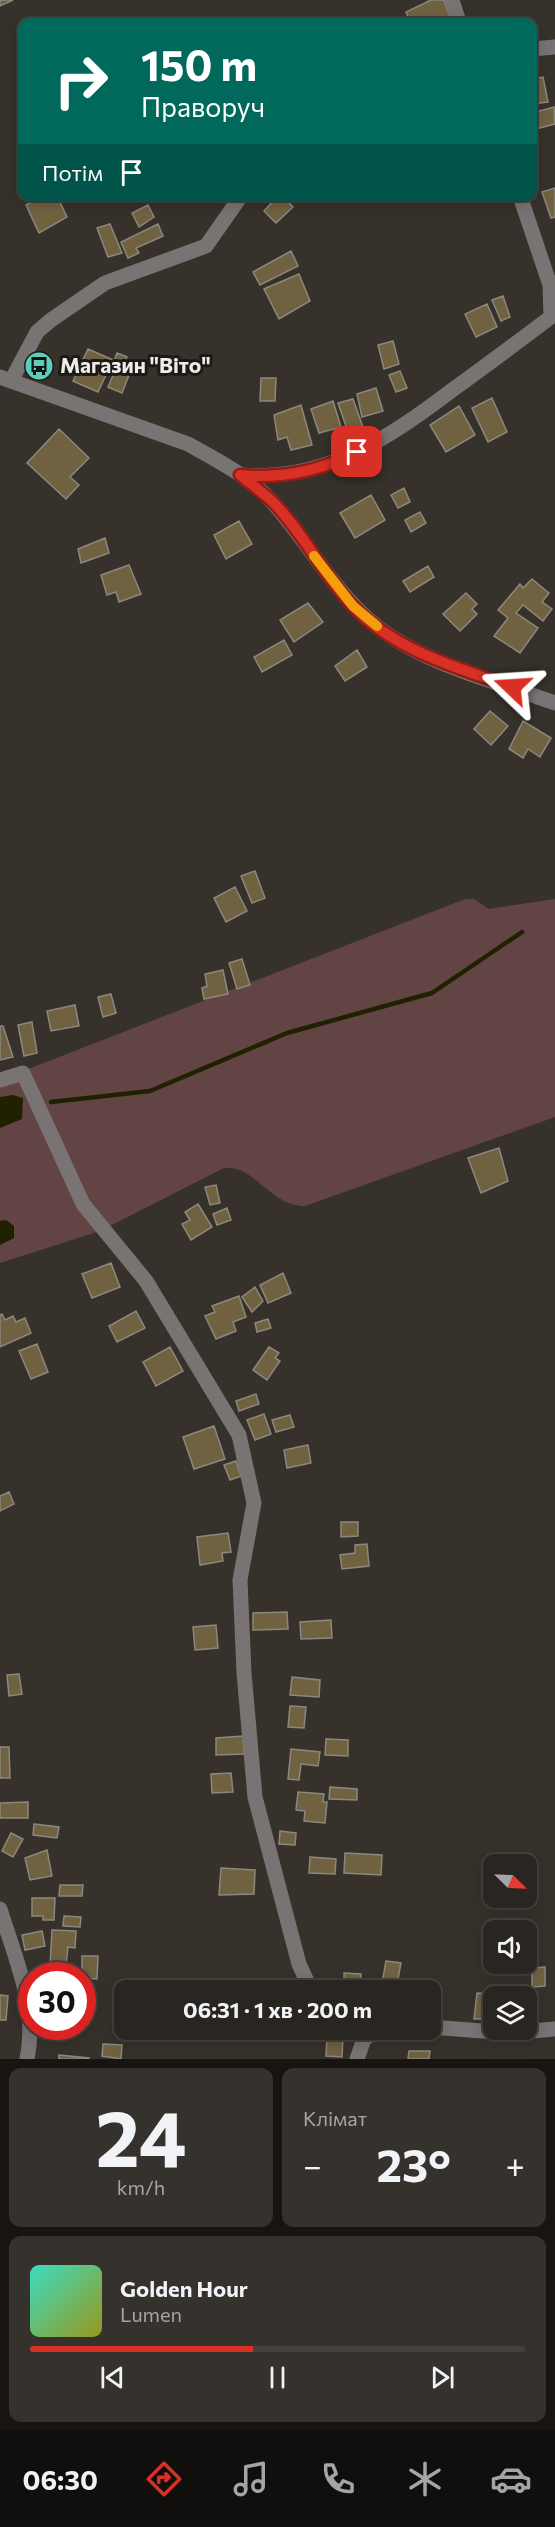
<!DOCTYPE html>
<html lang="uk">
<meta charset="utf-8">
<style>
body{margin:0;font-family:Commissioner,sans-serif;background:#35312d;color:#f1f3f6;height:100vh;display:flex;flex-direction:column;font-size:22px;white-space:nowrap}
*{box-sizing:border-box;margin:0}
p{font-size:20px;color:#a5a5a5}
.icon{flex:none;width:33px;height:33px;fill:none;stroke:currentColor;stroke-width:2;stroke-linecap:round;stroke-linejoin:round}
.map{position:relative;height:2059px;overflow:hidden}
.sheet{display:flex;flex-direction:column;gap:9px;padding:9px;background:#171412;flex:1}
.sheet>*{flex:none}
.guide{position:absolute;left:18px;top:18px;width:519px;height:183px;border-radius:12px;box-shadow:0 3px 15px #0003,0 0 0 2px #45423e;background:#00695c;color:#fff;overflow:hidden}
.needle{width:39px;rotate:114deg}
.buttons{position:absolute;left:483px;top:1854px;display:grid;gap:12px}
.buttons a{display:grid;place-items:center;width:54px;height:54px;border-radius:12px;background:#292520;box-shadow:0 3px 15px #0003,0 0 0 2px #45423e;font-size:30px}
.speed{position:absolute;left:18px;top:1962px;display:flex;gap:12px;font-size:30px;font-weight:700;text-align:center}
.speed>*{display:grid;place-content:center;width:78px;height:78px;border-radius:50%;background:#292520;box-shadow:0 3px 15px #0003,0 0 0 2px #45423e;line-height:1}
.speed .limit{border:9px solid #d22;background:#fff;color:#111}
.pin{position:absolute;display:grid;place-items:center;width:51px;height:51px;color:#fff;margin:-26px;border-radius:12px;box-shadow:0 3px 9px #0006}
.me{position:absolute;width:66px;margin:-33px;rotate:290deg;stroke-linejoin:round;filter:drop-shadow(0 0 4px #0008)}
.turn{display:flex;align-items:center;gap:21px;height:126px;padding:0 24px;font-size:27px}
.turn .icon{width:78px;height:78px;stroke-width:2.5}
.turn b{display:block;font-size:42px;line-height:51px}
.then{display:flex;align-items:center;height:57px;padding:0 24px;background:#0003;gap:12px;font-size:22px}
.big{font-size:45px;font-weight:700;line-height:1.1}
.sheet .card{flex:1;display:flex;flex-direction:column;justify-content:center;gap:9px;min-width:0;padding:0 21px;border-radius:12px;background:#35312d}
.sheet .dial{align-items:center;gap:0}
.dial b{font-size:78px;line-height:1}
.song{display:flex;align-items:center;gap:18px}
.cover{width:72px;height:72px;border-radius:9px;background:linear-gradient(135deg,hsl(170 70% 55%),hsl(60 70% 35%))}
.played{height:6px;border-radius:3px;background:linear-gradient(90deg,#d93025 45%,#45423e 45%)}
.keys{display:flex;justify-content:space-around;direction:ltr}
.heat{display:flex;justify-content:space-between;align-items:center;font-size:33px;direction:ltr}
.sheet .tiles{flex:1;display:grid;gap:9px;grid-template-columns:1fr 1fr}
.card:last-child{grid-column:span 2}
.trip{position:absolute;left:114px;top:1980px;width:327px;height:60px;border-radius:12px;background:#292520;box-shadow:0 3px 15px #0003,0 0 0 2px #45423e;font-weight:700;line-height:60px;text-align:center}
.dock{display:flex;height:96px;justify-content:space-around;align-items:center;background:#100f0d;color:#a5a5a5}
.dock .icon{width:42px;height:42px}
.dock .on{color:#d93025}
.dock b{font-size:27px;color:#f1f3f6}
.map>svg:first-child{display:block}
.green{fill:#634444}
.water{fill:#202101}
.lines{fill:none;stroke-linecap:round;stroke-linejoin:round}
.stream{stroke:#202101;stroke-width:4.5}
.building{fill:#706241;stroke:#8b887f;stroke-width:1.5}
.minor{stroke:#797473;stroke-width:15}
.route-casing{stroke:#8d1f18;stroke-width:15}
.route{stroke:#d93025;stroke-width:10}
.slow{stroke:#f59e0b;stroke-width:10}
.labels{text-anchor:middle;stroke-width:6;stroke-linejoin:round;paint-order:stroke}
.poi-label{font-size:21px;font-weight:bold;fill:#f0ece8;stroke:#1c1a17;text-anchor:start}
</style>
<div class="map">
<svg width="555" height="2059" viewBox="0 0 555 2059">
<rect width="100%" height="100%" fill="#37312b"/>
<path class="green" d="M465 899H474L489 909 555 899V1117L305 1206C270 1206 255 1165 224 1168L100 1231 0 1263V1080Z"/>
<path class="water" d="M13 1095 23 1098 22 1119 0 1128V1097Z
M6 1220 14 1226V1238L0 1245V1221Z"/>
<g class="lines">
<path class="stream" d="M51 1102 150 1091 287 1033 432 993 522 932"/>
</g>
<path class="building" d="M0 0H13L0 6Z
M431 0H444L452 22H410L406 12Z
M543 77 548 102 532 104V79Z
M554 107 555 124 532 130V113Z
M555 188V217L551 218 542 192Z
M42 196H57L67 217 39 233 26 205Z
M278 196H283L293 207 276 223 264 211Z
M148 205 154 217 139 227 132 213Z
M110 224 122 253 108 257 97 228Z
M158 224 163 236 136 248 139 253 128 258 121 242Z
M291 251 298 266 260 285 253 272Z
M299 274 310 301 279 319 264 289Z
M503 296 510 317 501 321 492 300Z
M487 304 497 327 476 337 465 314Z
M393 341 399 364 384 369 378 345Z
M88 349 113 360 98 392 73 381Z
M117 353 127 357 123 366 131 370 122 393 108 387 117 366 113 364Z
M400 371 407 388 396 392 389 375Z
M261 378H276L275 401H260Z
M376 388 383 411 362 417 357 394Z
M492 398 507 432 488 442 472 408Z
M353 399 363 427 348 432 338 403Z
M333 401 341 427 319 433 311 409Z
M301 405 312 445 291 450 287 437 278 440 274 415Z
M459 406 475 435 446 452 430 425Z
M59 429 89 458 70 477 79 485 66 499 27 463Z
M404 488 410 502 398 508 391 495Z
M371 495 385 520 355 538 340 513Z
M420 512 426 523 411 532 405 520Z
M239 521 252 544 226 559 214 535Z
M105 538 109 553 81 563 78 549Z
M129 565 141 594 119 602 116 592 107 595 101 575Z
M428 566 434 577 410 592 403 581Z
M532 579 549 593 542 602 552 609 543 621 523 605 516 613 538 628 520 653 494 636 508 618 498 610 520 584 523 588Z
M466 593 477 604 472 609 477 614 460 631 443 614Z
M308 603 323 622 294 642 280 620Z
M284 640 292 655 262 672 254 657Z
M357 650 367 667 345 681 335 666Z
M490 711 508 726 491 745 474 729Z
M523 721 551 738 540 757 528 749 523 758 509 749Z
M255 871 265 898 252 903 241 876Z
M235 887 247 911 226 922 214 898Z
M242 959 250 985 237 989 229 963Z
M223 970 228 994 204 999 202 988 207 986 205 974Z
M111 994 116 1013 103 1017 98 997Z
M75 1005 79 1026 51 1031 47 1011Z
M32 1022 37 1053 24 1056 18 1025Z
M0 1026H3L13 1057 0 1060Z
M499 1148 508 1181 481 1193 468 1158Z
M216 1185 220 1203 210 1205 205 1187Z
M198 1204 212 1227 191 1240 182 1224 190 1220 185 1212Z
M227 1208 231 1220 217 1225 213 1214Z
M111 1263 120 1287 92 1298 82 1274Z
M283 1273 291 1293 268 1303 260 1285Z
M255 1287 263 1301 252 1312 242 1297Z
M239 1296 246 1317 233 1322 236 1331 216 1339 205 1316 215 1312 212 1306Z
M136 1311 145 1328 117 1342 109 1326Z
M2 1314 5 1320 13 1316 16 1322 25 1318 31 1333 0 1347V1315Z
M268 1319 271 1328 257 1332 255 1323Z
M37 1344 48 1372 31 1379 19 1351Z
M170 1347 183 1371 156 1386 143 1362Z
M269 1347 279 1353 275 1358 280 1361 267 1380 253 1370Z
M256 1394 259 1404 239 1411 236 1401Z
M264 1414 271 1434 255 1440 247 1420Z
M290 1415 294 1427 276 1432 272 1420Z
M214 1426 225 1459 194 1469 183 1437Z
M308 1445 311 1463 287 1468 284 1450Z
M236 1461 241 1476 230 1480 224 1465Z
M9 1492 14 1504 0 1511V1496Z
M341 1522H358V1536L341 1537Z
M228 1533 231 1552 222 1553 223 1561 200 1565 197 1537Z
M367 1544 369 1566 342 1569 340 1555 355 1553V1545Z
M287 1612 288 1629 253 1630V1613Z
M331 1620 332 1638 301 1639 300 1622Z
M216 1625 218 1648 195 1650 193 1627Z
M19 1674 22 1694 9 1696 7 1675Z
M292 1677 320 1680 319 1697 290 1695Z
M290 1706 306 1707 304 1728 288 1727Z
M243 1736 244 1754 216 1755V1738Z
M326 1739 348 1740V1756L325 1755Z
M0 1747H9L10 1778H0Z
M291 1749 320 1752 318 1766 301 1764 299 1780 288 1779Z
M231 1773 233 1792 212 1793 211 1774Z
M330 1787 357 1789V1800L329 1799Z
M298 1792 324 1794 323 1802H327L325 1823 304 1821 305 1811 296 1810Z
M28 1802V1818H0V1803Z
M34 1824 59 1827 57 1838 33 1835Z
M280 1831 296 1833 295 1845 279 1844Z
M11 1833 23 1839 13 1857 2 1851Z
M47 1850 52 1876 30 1880 25 1858Z
M345 1853 382 1855 381 1875 344 1873Z
M310 1857 336 1859 335 1874 309 1873Z
M221 1868 255 1870 254 1894 219 1895Z
M60 1885H83L82 1896H59Z
M32 1898H55L54 1920H43V1916H32Z
M64 1916 81 1917 80 1927 63 1926Z
M52 1930 76 1931 75 1948 68 1947 66 1966 50 1965Z
M42 1931 45 1946 25 1950 22 1935Z
M82 1956H98L97 1979 82 1978Z
M386 1961 401 1963 397 1985 382 1983Z
M545 1967V1986L532 1987V1968Z
M344 1973 361 1974 360 1990H344Z
M477 1993 489 1994 487 2019H474Z
M0 1995 8 1996 6 2020H0Z
M327 2036 343 2037 342 2057 326 2056Z
M103 2044 122 2045 121 2059 102 2056Z
M409 2051H430L429 2059H408Z
M59 2055 89 2058V2059H59Z"/>
<g class="lines">
<path class="minor" d="M452 0 459 22
M532 49 555 47
M520 196 550 285 551 317
M0 377 188 444C217 460 252 478 274 504 307 541 331 587 369 620 418 663 495 681 555 703
M11 381 37 332 51 320 105 283 206 246 241 196
M241 475C326 482 390 437 455 388 487 365 519 341 551 317
M0 1080 23 1073 83 1204 146 1281 239 1435 254 1503 240 1580 244 1673 255 1797 299 1964 311 1990
M0 1909C15 1958 38 2007 27 2059
M430 2027 509 2033 555 2029
M357 2059 364 2039 378 2030"/>
</g>
<g class="lines">
<g class="route-casing">
<path id="route" d="M357 452C320 471 281 479 240 475 251 484 262 492 272 501 303 532 323 575 354 607 396 651 456 667 512 687"/>
</g>
<use href="#route" class="route"/>
<path class="slow" d="M314 556 353 606 377 626"/>
</g>
<defs>
<g id="bus-disc" transform="scale(1.5)"><circle r="9.5" fill="#5cceba" stroke="#1c1a17"/><path d="M-5-6H5V4H4V6H2V4H-2V6H-4V4H-5ZM-3.5-4V0h7V-4ZM-3.5 1.2v1.5H-2V1.2ZM2 1.2v1.5H3.5V1.2Z" fill="#111"/></g>
</defs>
<g fill-rule="evenodd">
<use href="#bus-disc" x="39" y="366"/>
</g>
<g class="labels">
<g class="poi-label">
<text x="60" y="373">Магазин "Віто"</text>
</g>
</g>
</svg>
<div class="buttons">
<a><svg class="needle" viewBox="-14 -14 28 28"><path d="M0-13l5 13h-10z" fill="#e53935"/><path d="M0 13l5-13h-10z" fill="#a5a5a5"/></svg></a>
<a><svg class="icon" aria-label="sound" viewBox="0 0 24 24"><path d="M4 9h4l5-4v14l-5-4H4zM17 9q2 3 0 6"/></svg></a>
<a><svg class="icon" aria-label="layers" viewBox="0 0 24 24"><path d="M12 4l9 5-9 5-9-5zM3 14l9 5 9-5"/></svg></a>
</div>
<div class="speed"><div class="limit">30</div></div>
<div class="pin" style="left:357px;top:452px;background:#d93025"><svg class="icon" aria-label="arrive" viewBox="0 0 24 24"><path d="M6 21V4h12l-3 4 3 4H6"/></svg></div>
<svg class="me" style="left:512px;top:687px" viewBox="-20 -20 40 40"><path d="M0-17L14 15 0 8-14 15z" fill="#d93025" stroke="#fff" stroke-width="4"/></svg>
<div class="trip">06:31 · 1 хв · 200 m</div>
<div class="guide">
<div class="turn"><svg class="icon" aria-label="right" viewBox="0 0 24 24"><path d="M7 20v-9h11M14 6l5 5-5 5"/></svg><div><b>150 m</b>Праворуч</div></div>
<div class="then">Потім<svg class="icon" aria-label="arrive" viewBox="0 0 24 24"><path d="M6 21V4h12l-3 4 3 4H6"/></svg></div>
</div>
</div>
<section class="sheet">
<div class="tiles">
<div class="card dial"><b>24</b><p>km/h</p></div>
<div class="card"><p>Клімат</p>
<div class="heat"><a>−</a><b class="big">23°</b><a>+</a></div>
</div>
<div class="card">
<div class="song"><i class="cover"></i><div><b>Golden Hour</b><p>Lumen</p></div></div>
<div class="played"></div>
<div class="keys"><svg class="icon" aria-label="previous" viewBox="0 0 24 24"><path d="M18 5L8 12l10 7zM5 5v14"/></svg><svg class="icon" aria-label="pause" viewBox="0 0 24 24"><path d="M8 5v14M16 5v14"/></svg><svg class="icon" aria-label="next" viewBox="0 0 24 24"><path d="M6 5l10 7-10 7zM19 5v14"/></svg></div>
</div>
</div>
</section>
<nav class="dock">
<b>06:30</b>
<svg class="icon on" aria-label="directions" viewBox="0 0 24 24"><path d="M12 3l9 9-9 9-9-9zM9 14v-3h6M13 9l2 2-2 2"/></svg>
<svg class="icon" aria-label="music" viewBox="0 0 24 24"><path d="M9 18V5l10-2v13"/><circle cx="6" cy="18" r="3"/><circle cx="16" cy="16" r="3"/></svg>
<svg class="icon" aria-label="phone" viewBox="0 0 24 24"><path d="M5 4h4l2 5-3 2q2 4 5 5l2-3 5 2v4C11 20 4 13 5 4z"/></svg>
<svg class="icon" aria-label="climate" viewBox="0 0 24 24"><path d="M12 3v18M4 7l16 10M4 17L20 7"/></svg>
<svg class="icon" aria-label="car" viewBox="0 0 24 24"><path d="M5 17H2v-5l4-1 3-4h7l3 4 3 1v5h-3M9 17h6M6 11h13"/><circle cx="7" cy="17" r="2"/><circle cx="17" cy="17" r="2"/></svg>
</nav>
